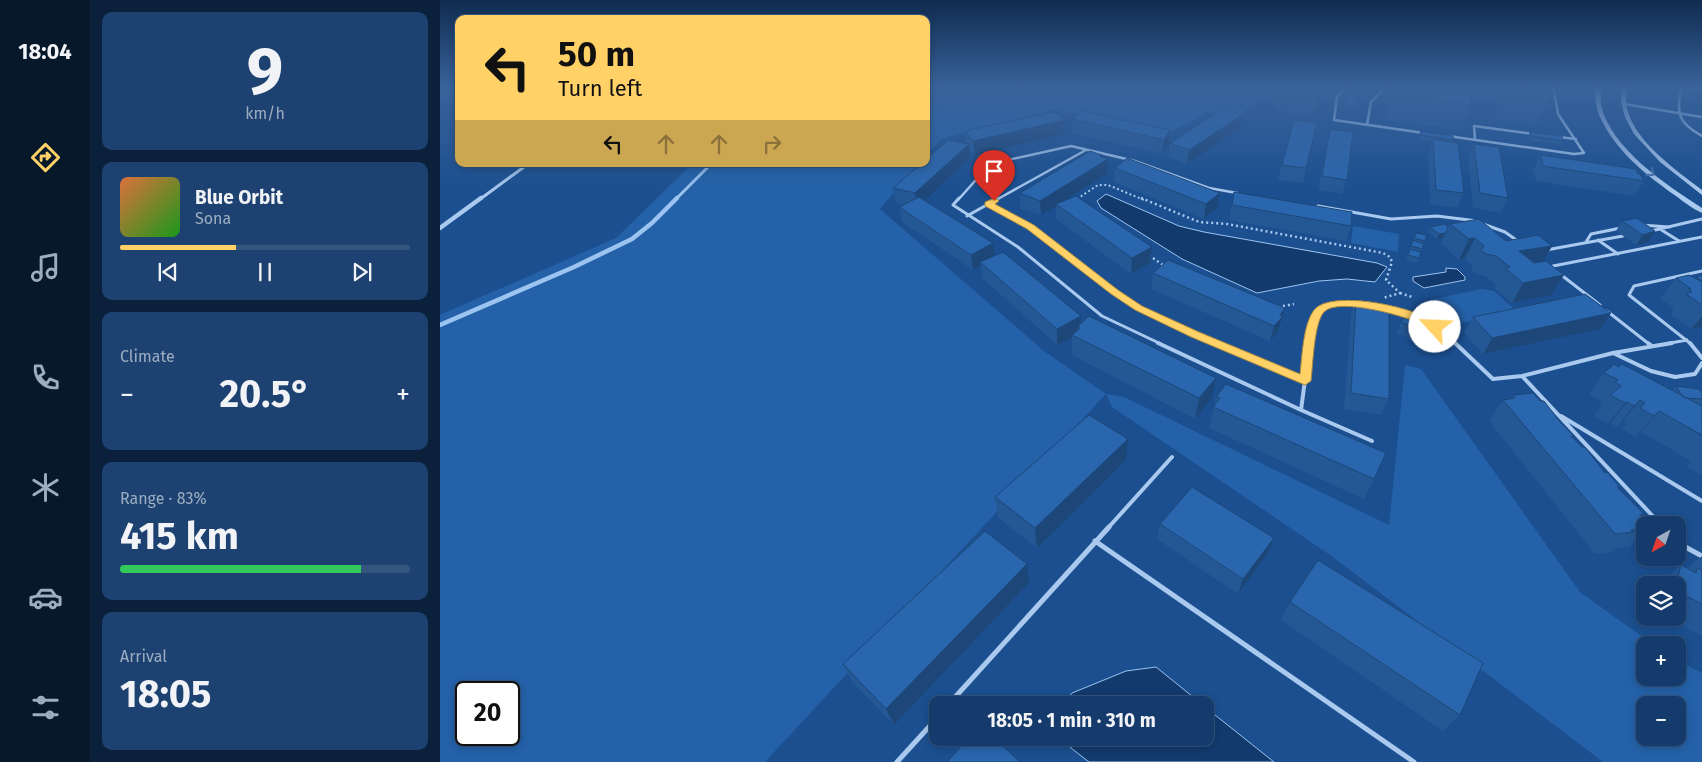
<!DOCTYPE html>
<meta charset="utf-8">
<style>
body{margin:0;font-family:"Fira Sans",sans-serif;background:#1d4271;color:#f1f3f6;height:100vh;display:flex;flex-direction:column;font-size:19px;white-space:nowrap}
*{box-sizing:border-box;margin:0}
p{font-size:16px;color:#9dadc1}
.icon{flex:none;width:28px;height:28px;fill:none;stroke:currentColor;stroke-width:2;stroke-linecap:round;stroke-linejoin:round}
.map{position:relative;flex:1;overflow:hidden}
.details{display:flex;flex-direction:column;gap:12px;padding:12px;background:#0b203b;width:350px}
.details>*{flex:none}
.guide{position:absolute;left:15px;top:15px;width:475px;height:152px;border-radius:10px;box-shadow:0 2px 8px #0003,0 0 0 1px #33557e;background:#ffd166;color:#111;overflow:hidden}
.needle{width:32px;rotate:220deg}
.buttons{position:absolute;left:1196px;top:516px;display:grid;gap:10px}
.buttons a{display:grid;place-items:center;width:50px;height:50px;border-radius:10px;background:#143b6b;box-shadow:0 2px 8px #0003,0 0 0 1px #33557e;font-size:25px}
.speed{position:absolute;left:15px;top:681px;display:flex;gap:10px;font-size:25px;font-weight:700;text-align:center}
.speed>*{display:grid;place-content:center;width:65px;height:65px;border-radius:50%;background:#143b6b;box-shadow:0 2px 8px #0003,0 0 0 1px #33557e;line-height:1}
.speed .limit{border:2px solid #111;border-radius:8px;background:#fff;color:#111}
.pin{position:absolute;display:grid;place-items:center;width:42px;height:42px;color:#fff;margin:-51px -21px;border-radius:50% 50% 50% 0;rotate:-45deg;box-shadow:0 0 5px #0007}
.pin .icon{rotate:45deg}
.me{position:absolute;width:55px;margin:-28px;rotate:295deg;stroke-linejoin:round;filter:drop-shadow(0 0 4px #0008)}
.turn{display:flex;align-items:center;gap:18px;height:105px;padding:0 20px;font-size:22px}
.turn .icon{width:65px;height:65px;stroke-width:2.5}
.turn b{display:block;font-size:35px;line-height:42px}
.lanes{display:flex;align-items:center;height:48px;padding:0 20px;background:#0003;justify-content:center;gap:25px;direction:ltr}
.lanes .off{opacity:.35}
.big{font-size:38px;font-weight:700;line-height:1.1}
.details .widget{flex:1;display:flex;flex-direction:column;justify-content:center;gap:8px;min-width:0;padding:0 18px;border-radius:10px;background:#1d4271}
.details .dial{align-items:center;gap:0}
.dial b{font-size:65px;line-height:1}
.song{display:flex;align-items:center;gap:15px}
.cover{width:60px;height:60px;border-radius:8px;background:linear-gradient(135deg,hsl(20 70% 55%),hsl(120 70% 35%))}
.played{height:5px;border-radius:2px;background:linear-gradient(90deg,#ffd166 40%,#33557e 40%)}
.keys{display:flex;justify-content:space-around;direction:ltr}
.heat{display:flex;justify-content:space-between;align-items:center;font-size:28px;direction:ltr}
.charge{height:8px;border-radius:4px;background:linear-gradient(90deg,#34c759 83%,#33557e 0)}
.trip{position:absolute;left:489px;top:696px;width:285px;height:50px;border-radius:10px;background:#143b6b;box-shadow:0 2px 8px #0003,0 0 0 1px #33557e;font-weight:700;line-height:50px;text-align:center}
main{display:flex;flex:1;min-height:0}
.tabs{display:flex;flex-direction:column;width:90px;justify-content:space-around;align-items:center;background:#08182b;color:#9dadc1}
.tabs .icon{width:35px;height:35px}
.tabs .current{color:#ffd166}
.tabs b{font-size:22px;color:#f1f3f6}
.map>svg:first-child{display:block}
.green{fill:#2461a8;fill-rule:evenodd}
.water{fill:#123a6d;stroke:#9cc4f0}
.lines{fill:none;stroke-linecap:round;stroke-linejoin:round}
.stream-far1{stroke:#9cc4f0;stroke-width:3}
.stream{stroke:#9cc4f0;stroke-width:4.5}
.path-far1{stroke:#a9c9ee;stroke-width:2;stroke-dasharray:2 2.5;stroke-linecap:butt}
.path{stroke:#a9c9ee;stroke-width:2.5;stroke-dasharray:2 3;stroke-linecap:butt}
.service-far3{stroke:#a9c9ee;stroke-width:2.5}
.service-far2{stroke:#a9c9ee;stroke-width:3}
.service-far1{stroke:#a9c9ee;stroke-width:4}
.service{stroke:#a9c9ee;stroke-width:5}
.minor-far1{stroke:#a9c9ee;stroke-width:3}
.minor{stroke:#a9c9ee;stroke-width:4.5}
.tertiary{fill:#a9c9ee;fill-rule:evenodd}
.wall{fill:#245895}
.shaded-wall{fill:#1d4779}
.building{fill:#2a66ad;stroke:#1d4779}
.oneway{stroke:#4674ac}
.route{fill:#ffd166;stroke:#a68842}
</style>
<main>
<nav class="tabs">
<b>18:04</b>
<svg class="icon current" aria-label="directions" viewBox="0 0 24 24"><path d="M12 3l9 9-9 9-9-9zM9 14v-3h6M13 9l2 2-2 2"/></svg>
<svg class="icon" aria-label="music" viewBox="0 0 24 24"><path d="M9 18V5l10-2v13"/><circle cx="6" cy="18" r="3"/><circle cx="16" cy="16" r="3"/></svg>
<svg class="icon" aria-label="phone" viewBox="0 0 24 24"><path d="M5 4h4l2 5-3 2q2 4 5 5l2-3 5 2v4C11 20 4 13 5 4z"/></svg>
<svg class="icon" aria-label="climate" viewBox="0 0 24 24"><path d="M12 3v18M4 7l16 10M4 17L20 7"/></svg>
<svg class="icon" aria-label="car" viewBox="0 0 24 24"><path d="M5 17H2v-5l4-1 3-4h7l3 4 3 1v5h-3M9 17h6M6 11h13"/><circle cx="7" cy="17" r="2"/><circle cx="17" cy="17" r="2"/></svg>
<svg class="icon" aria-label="filters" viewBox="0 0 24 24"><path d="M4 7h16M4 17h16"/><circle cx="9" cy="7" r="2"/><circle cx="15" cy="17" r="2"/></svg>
</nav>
<section class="details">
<div class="widget dial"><b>9</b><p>km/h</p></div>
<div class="widget">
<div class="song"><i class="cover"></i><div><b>Blue Orbit</b><p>Sona</p></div></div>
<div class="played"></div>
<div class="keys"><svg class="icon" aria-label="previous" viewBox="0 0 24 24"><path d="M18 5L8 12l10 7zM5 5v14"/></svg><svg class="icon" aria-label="pause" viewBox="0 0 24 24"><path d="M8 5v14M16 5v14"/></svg><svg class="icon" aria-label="next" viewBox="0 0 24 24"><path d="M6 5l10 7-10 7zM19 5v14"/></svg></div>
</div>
<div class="widget"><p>Climate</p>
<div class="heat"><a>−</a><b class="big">20.5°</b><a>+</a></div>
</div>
<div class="widget"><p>Range · 83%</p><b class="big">415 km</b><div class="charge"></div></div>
<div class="widget"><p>Arrival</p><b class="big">18:05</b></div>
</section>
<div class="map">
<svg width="1262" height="762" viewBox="0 0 1262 762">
<rect width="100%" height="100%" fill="#1b4f8f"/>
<path class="green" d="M486 86H831L800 116 767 112 731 132 614 110 501 139 486 156Z
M252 164H479L440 209 604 351 666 394 684 397 949 525 965 365 981 369 1140 592 1214 645H1205V678H1238V661L1262 673V762H1163L890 555 672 407 666 394 325 762H0V315L176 238ZM26 692H69V735H26ZM1205 705H1238V738H1205Z
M913 226 959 234 958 252 911 243Z
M1042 289 1054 291 1074 309 1073 313 1015 324 1004 321 987 305 989 300Z"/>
<path class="water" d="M666 194 739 226 764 232 937 263 947 267 935 282 907 279 879 281 817 293 742 259 661 208 657 201Z
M1006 268 1017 269 1025 277V280L984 288 973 281V277L1006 272Z
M716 667 763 705H623L632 693 686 671Z
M765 707 834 762H649L631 748 626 738H765Z"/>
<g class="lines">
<path class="stream-far1" d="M235 200 271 164"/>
<path class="stream" d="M0 325 134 267 192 239 212 223 237 198"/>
<path class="path-far1" d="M637 199 658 185H668L704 200"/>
<path class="path" d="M701 198 759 222 787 224 943 253 950 257 952 262 946 280 960 293 943 298
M709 255 724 266
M960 293 972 297
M838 307 854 304"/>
<path class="service-far3" d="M906 86 897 97 894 120 984 133
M1262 90 1241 87C1237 114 1237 122 1262 136
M1184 104 1262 117
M927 125 931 102 947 86
M1008 136 1134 154 1144 153 1118 114 1113 86
M1118 137 1136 139
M1035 140 1034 126 1094 134
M518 200 550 164 631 146 695 161 769 188 797 193
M556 200 646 150"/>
<path class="service-far2" d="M519 198 513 205 578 247 662 316 721 344
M549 204 591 227 675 292 699 308 776 344
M878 206 951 219 997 216 1037 221
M527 216 559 198
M1043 224 1065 232 1079 242
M1200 225 1230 227
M1220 229 1239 241
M1211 231 1262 219
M1158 240 1178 254
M1146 242 1151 234 1181 228
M1106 250 1183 236
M1113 266 1262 237
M1120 274 1160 305
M945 309 972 317
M1167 311 1209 344
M983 321 1005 333 1016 344
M870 344C876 307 882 301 919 305
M1225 344 1247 340
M1251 344 1189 295 1194 286 1262 271"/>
<path class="service-far1" d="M718 343 861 410 932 441
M773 343 865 381
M1015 343 1053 379 1082 376 1173 353 1211 371 1235 377 1255 374 1262 363
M1208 343 1212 346
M1250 343 1262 358
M1173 353 1232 343
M1082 376 1221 525
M861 410 870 343
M1121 416 1262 501
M668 528 732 457"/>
<path class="service" d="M655 541 974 762
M1238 543 1262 556
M508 705 669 527
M457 762 498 717"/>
<path class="minor-far1" d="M39 200 88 164"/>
<path class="minor" d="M0 228 41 198"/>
<path class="tertiary" d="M1155 86H1161C1161 92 1160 99 1161 105 1171 149 1227 185 1262 208V213C1253 209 1244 202 1236 196 1209 177 1179 154 1163 123 1156 111 1155 100 1155 86Z
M1182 86H1188C1187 91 1186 97 1186 102 1189 138 1236 170 1262 190V195L1220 162 1194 134 1185 117 1181 102Z"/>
</g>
<path class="wall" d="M840 86H882L876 109 873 117 835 110Z
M913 86H930L922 93 912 90Z
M954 86H1017L1016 87 1031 104 1021 130 946 120 948 103Z
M1061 86H1108L1109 101 1096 126 1056 119 1058 93Z
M907 94 915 106 914 111 904 109Z
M632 119 730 130 729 144 722 154 632 133Z
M1262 125V131L1259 129Z
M800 128 747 164 728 157 730 143Z
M890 129 907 180 902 194 878 190 887 143Z
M525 131 625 134 535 155 529 149 530 158 485 200 553 243 554 256 641 316V323L772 398 755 419 632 355V337L617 345 542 278 541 266 533 270 462 222 459 207 464 205 456 203 453 188 526 143Z
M981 131 1013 140V142L1024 193 1017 208 990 204 988 154 992 142 979 140V135Z
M1090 132 1123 141 1121 145 1089 141 1088 137Z
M1034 144 1068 198 1061 213 1033 208 1028 158Z
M1101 155 1198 174 1204 181 1194 196 1096 181 1093 170Z
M662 157 667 174 624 201 710 263 691 274 616 219V206L601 215 580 208V193Z
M842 165 866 168 863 183 838 180Z
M675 168 777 208 764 219 674 182Z
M794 192 911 226 906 241 789 220Z
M1197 218 1208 242 1196 245 1176 231 1182 221Z
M1010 224 1066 241 1112 246 1103 261 1111 295 1072 303 1054 288 1056 285 1046 276 1036 274 1031 270 1033 266 1025 258 1019 260 1001 244 1003 238 997 239 988 232 990 227H1008Z
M976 233 987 235 977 263 966 260Z
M713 273 841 324 838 332 830 341 711 289Z
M1262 275V327L1251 329 1230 314 1233 311 1232 310 1234 308 1220 299 1236 278 1254 279 1256 277Z
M916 299 949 399 941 415 904 409 911 315Z
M1033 317 1160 329 1043 354 1024 333Z
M961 322 983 329 973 341 957 333Z
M1164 373 1232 391 1236 386 1262 393V405H1259L1262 407V474L1261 475 1246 466 1251 461 1201 432 1196 437 1182 429 1186 424 1183 421 1177 427 1170 423 1168 424 1154 416 1162 405 1159 403 1161 401 1149 394Z
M1073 395 1121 423 1134 436 1133 437 1165 473 1180 487 1179 489 1204 514 1202 517 1205 525V532L1190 546 1177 548 1173 552 1155 554 1049 421 1063 400 1071 398Z
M776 397 934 479 924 499 769 428Z
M688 439 686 460 597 548 558 518 555 497Z
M720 524 828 553 798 594 717 539Z
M1262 556V636L1227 618H1238V585L1247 569Z
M1241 565 1236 585H1218Z
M589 583 454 725 412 682 403 664Z
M850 602 1020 715 1003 731 841 620Z"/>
<path class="shaded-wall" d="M882 86 876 109 873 117 879 91Z
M926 86H930L922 93 923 88Z
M802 115 800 128 747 164 749 150Z
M625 120V134L535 155 533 141Z
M730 130 729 144 722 154 724 140Z
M529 144 530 158 477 208 475 193Z
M662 155 661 163 668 159 667 174 617 205 616 204V206L601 215 600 201Z
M780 193 777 208 764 219 766 204Z
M1215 231 1208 242 1196 245 1203 235Z
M1006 233 1003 238 997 239 999 234Z
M1035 238 1025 258 1019 260 1029 239Z
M553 243 555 258 540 262 541 266 533 270 531 255Z
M1112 246 1100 266 1068 272 1079 251Z
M712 247 710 263 691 274 692 258Z
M1124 275 1111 295 1072 303 1083 283Z
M845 308 838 332 830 341 834 326 840 315Z
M1171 313 1160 329 1043 354 1052 338Z
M641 316V332L640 328 638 326 637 334 632 335V337L617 345V329Z
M1262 316V327L1251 329Z
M988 318 983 329 973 341 978 330Z
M776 378 772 398 755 419 759 398Z
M1200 400 1183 421 1177 427 1194 406Z
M1187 402 1170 423 1168 424 1185 403Z
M1219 411 1201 432 1196 437 1214 416Z
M688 439 686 460 597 548 595 528Z
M834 538 828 553 798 594 803 579Z
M587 564 589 583 454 725 446 709Z"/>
<path class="building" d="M846 86H881L879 91Z
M915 86H926L923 88Z
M955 86H1007L1030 90 1031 104 954 94Z
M1068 86H1108L1109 101 1068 94Z
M907 94 916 95 915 106 905 105Z
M783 109 802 115 749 150 730 143Z
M642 111 730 130 724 140 632 119Z
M614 112 625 120 533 141 525 131Z
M854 120 877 123 866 168 842 165Z
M890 129 913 132 907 180 882 176Z
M981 131 1013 136V140L980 135Z
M1090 132 1122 136 1123 141 1091 136Z
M993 139 1018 143 1024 193 996 190Z
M508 140 529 144 475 193 453 188 481 164H486V159Z
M1034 144 1059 147 1068 198 1040 193Z
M650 151 662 155 660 156 668 159 600 201 580 193Z
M1101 155 1196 169 1198 174H1200L1204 181 1103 166Z
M687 158 780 193 766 204 675 168Z
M794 192 912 212 911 226 792 205Z
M636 196 712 247 692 258 616 204Z
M479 197 553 243 531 255 459 207Z
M1197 218 1215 231 1203 235 1182 221Z
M1039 219 1066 241 1098 235 1112 246 1079 251 1094 263 1106 261 1124 275 1083 283 1065 268 1070 267 1056 256 1046 254 1041 250 1044 246 1035 238 1029 239 1010 224Z
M1005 224 1008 227 1006 233 999 234 990 227Z
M976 233 987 235 985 241 974 238Z
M973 240 984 244 982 249 971 246Z
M970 249 981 252 979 258 968 255Z
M563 252 641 316 617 329 540 262Z
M728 260 845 308 840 315 843 316 834 326 713 273Z
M1249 275 1262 282V305L1246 294 1252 292 1248 289H1251L1236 278Z
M1262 275V281L1256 277Z
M1145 294 1171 313 1052 338 1033 317Z
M916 299 949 307V399L911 393Z
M971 311 988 318 978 330 961 322Z
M649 316 776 378 759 398 632 335 640 328 638 326Z
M1174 364 1179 367 1182 364 1262 406V435L1219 411 1214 416 1200 408 1205 403 1200 400 1194 406 1187 402 1185 403 1170 395 1181 386 1175 382 1178 380 1164 373Z
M786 384 946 453 934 479 773 407 780 398 776 397Z
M1236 386 1259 389 1262 393V399L1245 398 1242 396Z
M1093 393 1100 401H1104L1121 423 1134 436H1131L1142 447H1145L1165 473 1167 472 1180 487H1177L1204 514 1200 515 1209 525H1205V527L1191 530 1193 532 1175 534 1063 400 1075 398 1073 395Z
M649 415 688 439 595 528 555 497Z
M752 487 834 538 803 579 720 524Z
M545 531 587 564 446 709 403 664Z
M878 560 1043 663 1020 715 850 602Z
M1241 565 1256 573 1257 568 1262 570V604L1238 592V585H1236Z
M529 738H554L580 762H507Z"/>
<defs><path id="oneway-chevron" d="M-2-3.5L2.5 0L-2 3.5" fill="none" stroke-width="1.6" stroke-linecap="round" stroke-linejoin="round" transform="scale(1.25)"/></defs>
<use class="oneway" href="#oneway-chevron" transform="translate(1211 173) rotate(40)"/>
<linearGradient id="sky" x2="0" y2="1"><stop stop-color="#0f2b4f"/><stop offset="0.45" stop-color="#39639b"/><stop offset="1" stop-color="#39639b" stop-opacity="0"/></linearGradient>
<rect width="1262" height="193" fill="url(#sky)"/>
<path class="route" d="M552 199H557L559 201 555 204 594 225 678 290 702 306 759 332 860 374C862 357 863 324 874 310 891 288 985 308 1001 327L995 331C990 329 987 326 982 324 965 316 898 297 884 312 874 323 873 365 871 381L865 385 751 337 695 310 671 294 587 229 545 206V202Z"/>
</svg>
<div class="buttons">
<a><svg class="needle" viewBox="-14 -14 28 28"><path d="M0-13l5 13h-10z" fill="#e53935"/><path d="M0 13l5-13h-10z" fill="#9dadc1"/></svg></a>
<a><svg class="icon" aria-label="layers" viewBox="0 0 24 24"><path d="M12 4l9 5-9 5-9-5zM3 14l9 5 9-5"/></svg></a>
<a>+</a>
<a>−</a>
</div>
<div class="speed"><div class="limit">20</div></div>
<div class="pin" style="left:554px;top:201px;background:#d93025"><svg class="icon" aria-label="arrive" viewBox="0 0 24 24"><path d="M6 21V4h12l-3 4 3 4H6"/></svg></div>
<svg class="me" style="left:995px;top:327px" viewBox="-20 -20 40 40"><circle r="19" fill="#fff"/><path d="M0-13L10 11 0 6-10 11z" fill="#ffd166"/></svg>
<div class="trip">18:05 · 1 min · 310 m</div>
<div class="guide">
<div class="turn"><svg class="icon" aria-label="left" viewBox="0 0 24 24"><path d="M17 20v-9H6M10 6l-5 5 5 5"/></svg><div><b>50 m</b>Turn left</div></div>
<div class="lanes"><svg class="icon" aria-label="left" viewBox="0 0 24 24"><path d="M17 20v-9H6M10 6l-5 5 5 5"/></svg><svg class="icon off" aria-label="ahead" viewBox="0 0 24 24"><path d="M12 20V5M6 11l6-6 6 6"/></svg><svg class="icon off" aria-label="ahead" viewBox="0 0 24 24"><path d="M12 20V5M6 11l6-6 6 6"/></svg><svg class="icon off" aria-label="right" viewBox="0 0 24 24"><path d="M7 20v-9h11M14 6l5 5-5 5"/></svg></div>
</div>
</div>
</main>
